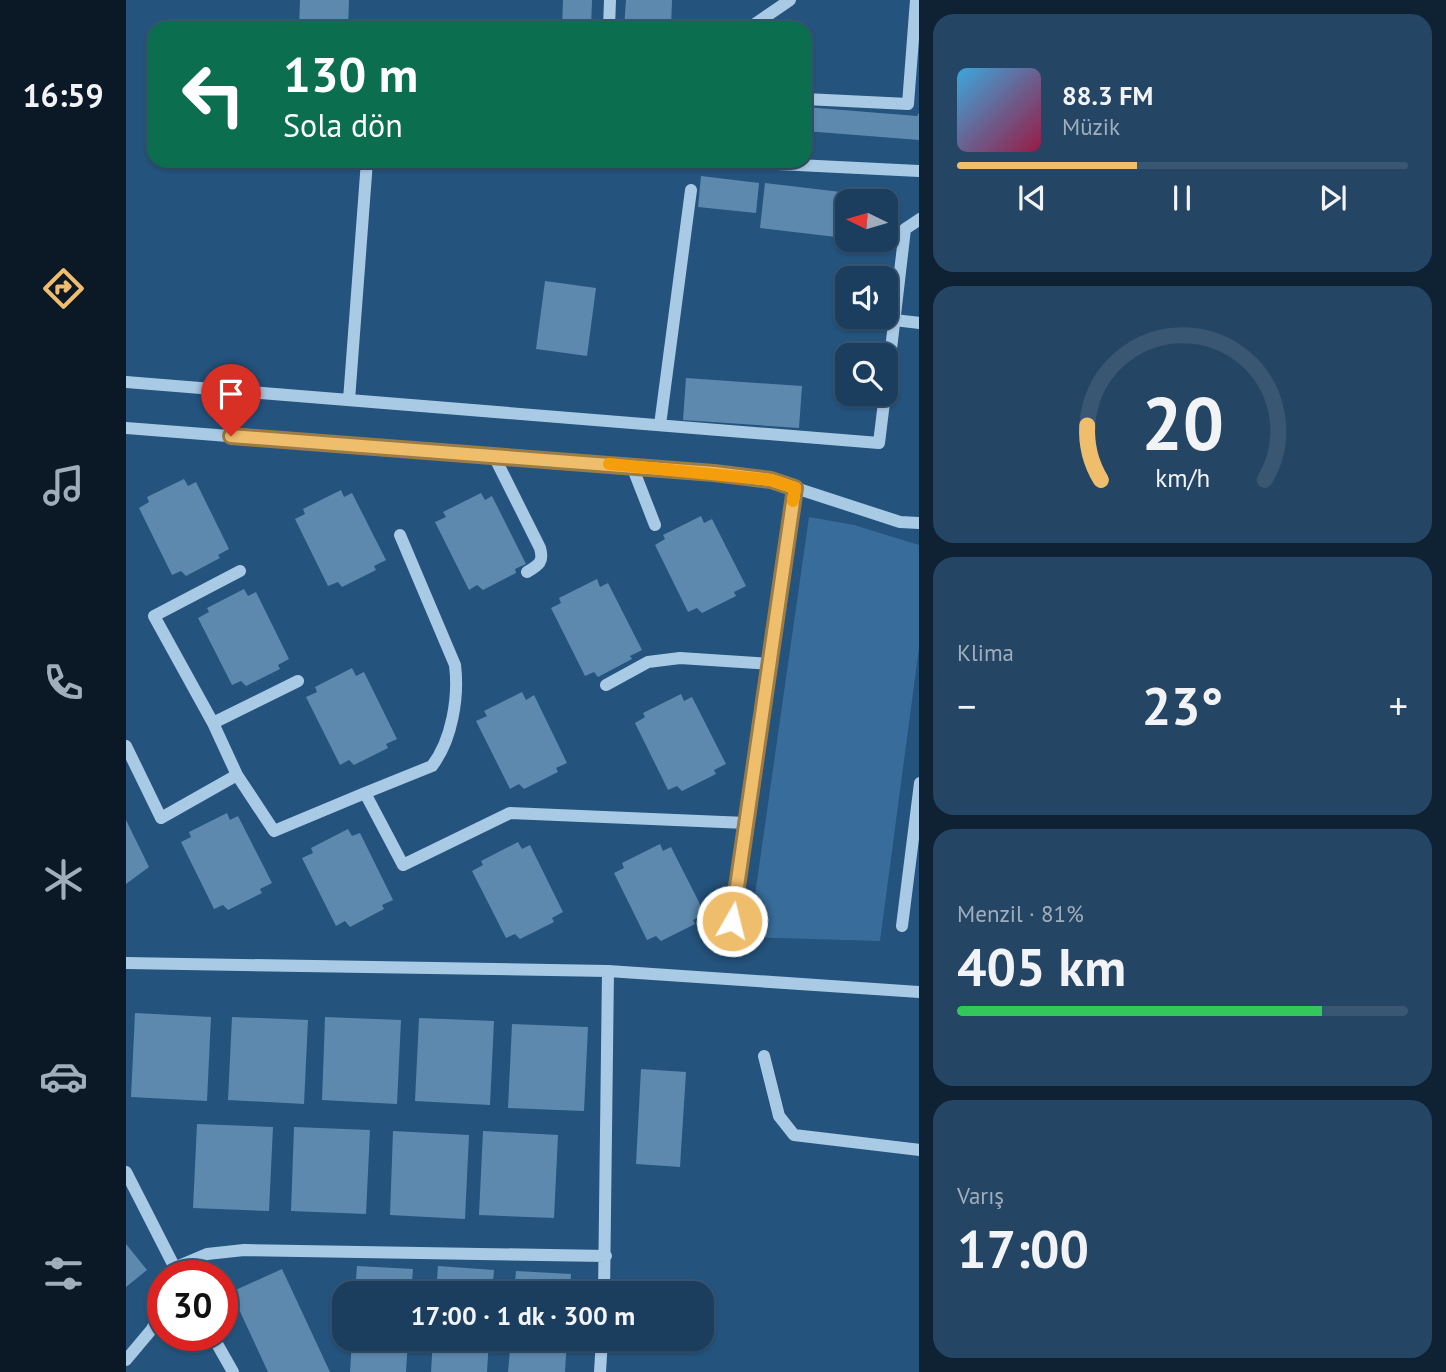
<!DOCTYPE html>
<html lang="tr">
<meta charset="utf-8">
<style>
body{margin:0;font-family:"PT Sans",sans-serif;background:#244564;color:#f1f3f6;height:100vh;display:flex;flex-direction:column;font-size:26px;white-space:nowrap}
*{box-sizing:border-box;margin:0}
p{font-size:23px;color:#a0aebc}
.icon{flex:none;width:38px;height:38px;fill:none;stroke:currentColor;stroke-width:2;stroke-linecap:round;stroke-linejoin:round}
.map{position:relative;flex:1;overflow:hidden}
.panel{display:flex;flex-direction:column;gap:14px;padding:14px;background:#0f2234;width:527px}
.panel>*{flex:none}
.hud{position:absolute;left:21px;top:21px;width:665px;height:147px;border-radius:21px;box-shadow:0 2px 5px #0004,0 0 0 2px #395773;background:#0b6e4f;color:#fff;overflow:hidden}
.needle{width:46px;rotate:275deg}
.buttons{position:absolute;left:709px;top:189px;display:grid;gap:14px}
.buttons a{display:grid;place-items:center;width:63px;height:63px;border-radius:14px;background:#1b3e5e;box-shadow:0 2px 5px #0004,0 0 0 2px #395773;font-size:35px}
.speed{position:absolute;left:21px;top:1260px;display:flex;gap:14px;font-size:35px;font-weight:700;text-align:center}
.speed>*{display:grid;place-content:center;width:91px;height:91px;border-radius:50%;background:#1b3e5e;box-shadow:0 2px 5px #0004,0 0 0 2px #395773;line-height:1}
.speed .limit{border:10px solid #d22;background:#fff;color:#111}
.pin{position:absolute;display:grid;place-items:center;width:60px;height:60px;color:#fff;margin:-72px -30px;border-radius:50% 50% 50% 0;rotate:-45deg;box-shadow:0 0 7px #0007}
.pin .icon{rotate:45deg}
.me{position:absolute;width:77px;margin:-38px;rotate:8deg;stroke-linejoin:round;filter:drop-shadow(0 0 5px #0008)}
.turn{display:flex;align-items:center;gap:24px;height:147px;padding:0 21px;font-size:32px}
.turn .icon{width:91px;height:91px;stroke-width:2.5}
.turn b{display:block;font-size:49px;line-height:60px}
.big{font-size:52px;font-weight:700;line-height:1.1}
.panel .tile{flex:1;display:flex;flex-direction:column;justify-content:center;gap:10px;min-width:0;padding:0 24px;border-radius:21px;background:#244564}
.panel .dial{align-items:center;gap:0}
.dial svg{height:182px;overflow:visible;fill:none;stroke:#395773;stroke-width:7;stroke-linecap:round;text-anchor:middle}
.dial text{fill:#f1f3f6;stroke:none}
.song{display:flex;align-items:center;gap:21px}
.cover{width:84px;height:84px;border-radius:10px;background:linear-gradient(135deg,hsl(200 70% 55%),hsl(340 70% 35%))}
.played{height:7px;border-radius:4px;background:linear-gradient(90deg,#efbe6d 40%,#395773 40%)}
.keys{display:flex;justify-content:space-around;direction:ltr}
.heat{display:flex;justify-content:space-between;align-items:center;font-size:38px;direction:ltr}
.charge{height:10px;border-radius:5px;background:linear-gradient(90deg,#34c759 81%,#395773 0)}
.trip{position:absolute;left:206px;top:1281px;width:382px;height:70px;border-radius:21px;background:#1b3e5e;box-shadow:0 2px 5px #0004,0 0 0 2px #395773;font-weight:700;line-height:70px;text-align:center}
main{display:flex;flex:1;min-height:0}
.tabs{display:flex;flex-direction:column;width:126px;justify-content:space-around;align-items:center;background:#0b1926;color:#a0aebc}
.tabs .icon{width:49px;height:49px}
.tabs .active{color:#efbe6d}
.tabs b{font-size:32px;color:#f1f3f6}
.map>svg:first-child{display:block}
.green{fill:#386d9b}
.building{fill:#5d89ae}
.lines{fill:none;stroke-linecap:round;stroke-linejoin:round}
.minor{stroke:#a9cae5;stroke-width:12}
.route-casing{stroke:#9b7c47;stroke-width:18}
.route{stroke:#efbe6d;stroke-width:12}
.slow{stroke:#f59e0b;stroke-width:12}
</style>
<main>
<nav class="tabs">
<b>16:59</b>
<svg class="icon active" aria-label="directions" viewBox="0 0 24 24"><path d="M12 3l9 9-9 9-9-9zM9 14v-3h6M13 9l2 2-2 2"/></svg>
<svg class="icon" aria-label="music" viewBox="0 0 24 24"><path d="M9 18V5l10-2v13"/><circle cx="6" cy="18" r="3"/><circle cx="16" cy="16" r="3"/></svg>
<svg class="icon" aria-label="phone" viewBox="0 0 24 24"><path d="M5 4h4l2 5-3 2q2 4 5 5l2-3 5 2v4C11 20 4 13 5 4z"/></svg>
<svg class="icon" aria-label="climate" viewBox="0 0 24 24"><path d="M12 3v18M4 7l16 10M4 17L20 7"/></svg>
<svg class="icon" aria-label="car" viewBox="0 0 24 24"><path d="M5 17H2v-5l4-1 3-4h7l3 4 3 1v5h-3M9 17h6M6 11h13"/><circle cx="7" cy="17" r="2"/><circle cx="17" cy="17" r="2"/></svg>
<svg class="icon" aria-label="filters" viewBox="0 0 24 24"><path d="M4 7h16M4 17h16"/><circle cx="9" cy="7" r="2"/><circle cx="15" cy="17" r="2"/></svg>
</nav>
<div class="map">
<svg width="794" height="1372" viewBox="0 0 794 1372">
<rect width="100%" height="100%" fill="#24537d"/>
<path class="green" d="M683 517 728 525 793 545V648L754 941 623 937Z"/>
<path class="building" d="M174 0H223L222 28H173Z
M437 0H466L465 28H436Z
M500 0H546L545 28H498Z
M679 107 791 116 794 111V140L679 131Z
M575 176 633 183 630 213 572 207Z
M639 183 715 192 710 237 634 228Z
M419 281 470 288 461 356 410 349Z
M560 378 676 386 673 428 557 420Z
M58 479 62 486 70 482 103 549 92 555 94 558 60 576 55 571 46 575 13 508 23 502 21 497Z
M215 490 218 497 226 493 260 560 248 566 250 570 216 587 212 582 202 586 169 519 179 514 177 509Z
M355 493 359 500 366 496 400 564 389 569 390 573 357 590 351 585 343 590 309 522 320 517 317 512Z
M575 516 578 523 586 519 620 586 608 592 610 596 576 613 571 608 562 612 529 545 539 539 537 535Z
M471 579 474 587 482 583 516 650 504 656 506 659 472 677 468 672 459 676 425 608 435 603 433 598Z
M118 589 122 596 130 592 163 659 152 665 154 669 120 686 115 681 106 685 72 618 83 612 81 608Z
M226 668 230 676 238 672 271 739 260 744 262 748 228 765 223 760 214 765 180 697 191 692 189 687Z
M396 692 400 700 408 695 441 763 430 768 432 772 398 789 393 784 384 789 350 721 361 716 358 711Z
M555 694 558 701 566 697 600 764 588 770 590 774 556 791 551 786 542 790 509 723 519 717 517 713Z
M101 813 104 820 112 816 146 883 134 889 136 893 102 910 97 905 88 909 55 842 65 837 63 832Z
M0 820 23 867 0 884Z
M222 829 226 836 234 833 267 900 256 905 258 909 224 927 219 921 210 926 176 858 187 853 185 848Z
M392 842 396 849 404 845 437 912 426 918 428 922 394 939 389 934 380 938 346 871 357 865 355 861Z
M534 844 537 851 545 847 579 914 567 920 569 924 535 941 530 936 521 940 488 873 498 868 496 863Z
M9 1013 85 1017 81 1101 5 1097Z
M106 1017 182 1020 178 1104 102 1100Z
M199 1017 275 1020 271 1104 196 1100Z
M293 1018 368 1021 364 1105 289 1101Z
M386 1024 462 1027 458 1111 382 1108Z
M515 1069 560 1072 554 1167 510 1164Z
M71 1124 147 1127 143 1211 67 1208Z
M168 1127 244 1130 240 1214 165 1211Z
M267 1131 343 1135 339 1219 264 1215Z
M357 1131 432 1135 428 1218 353 1215Z
M0 1244 21 1270 0 1287Z
M231 1266 287 1269 285 1293H229Z
M312 1266 368 1270 366 1293H310Z
M156 1269 204 1372H142L105 1292Z
M390 1271 445 1274 444 1293H388Z
M226 1339H282L280 1372H224Z
M307 1339H363L361 1372H305Z
M385 1339H441L439 1372H382Z"/>
<g class="lines">
<path class="minor" d="M483 28 484 0
M623 28 664 0
M679 99 782 104 790 0
M592 161 794 171
M768 320 794 323
M0 382 753 443 759 394
M760 392 779 229 794 219
M223 400 241 161
M534 425 565 190
M0 428 616 476 645 480 774 522 794 523
M368 456 414 548C418 562 413 565 401 572
M506 466 529 525
M480 685 522 662 554 658 644 664
M87 723 172 681
M0 746 35 818 111 775 148 831 239 793 277 865 384 813 620 823
M111 775 87 723 28 616 114 571
M239 793 306 766C326 740 333 697 329 665L274 535
M606 921 669 488
M776 926 794 783
M0 963 482 971 794 992
M638 1056 653 1116 668 1135 794 1150
M0 1172 51 1272
M46 1276 48 1268 81 1254 118 1250 480 1256
M478 1293 482 971
M86 1335 107 1372
M0 1360 26 1329 37 1306
M474 1372 476 1339"/>
</g>
<g class="lines">
<g class="route-casing">
<path id="route" d="M105 436 588 473 645 480 669 488 606 921"/>
</g>
<use href="#route" class="route"/>
<path class="slow" d="M483 464 645 480 669 488 667 501"/>
</g>
</svg>
<div class="buttons">
<a><svg class="needle" viewBox="-14 -14 28 28"><path d="M0-13l5 13h-10z" fill="#e53935"/><path d="M0 13l5-13h-10z" fill="#a0aebc"/></svg></a>
<a><svg class="icon" aria-label="sound" viewBox="0 0 24 24"><path d="M4 9h4l5-4v14l-5-4H4zM17 9q2 3 0 6"/></svg></a>
<a><svg class="icon" aria-label="search" viewBox="0 0 24 24"><circle cx="10" cy="10" r="6"/><path d="M15 15l6 6"/></svg></a>
</div>
<div class="speed"><div class="limit">30</div></div>
<div class="pin" style="left:105px;top:436px;background:#d93025"><svg class="icon" aria-label="arrive" viewBox="0 0 24 24"><path d="M6 21V4h12l-3 4 3 4H6"/></svg></div>
<svg class="me" style="left:606px;top:921px" viewBox="-20 -20 40 40"><circle r="17" fill="#efbe6d" stroke="#fff" stroke-width="3"/><path d="M0-11L8 9 0 5-8 9z" fill="#fff"/></svg>
<div class="trip">17:00 · 1 dk · 300 m</div>
<div class="hud">
<div class="turn"><svg class="icon" aria-label="left" viewBox="0 0 24 24"><path d="M17 20v-9H6M10 6l-5 5 5 5"/></svg><div><b>130 m</b>Sola dön</div></div>
</div>
</div>
<section class="panel">
<div class="tile">
<div class="song"><i class="cover"></i><div><b>88.3 FM</b><p>Müzik</p></div></div>
<div class="played"></div>
<div class="keys"><svg class="icon" aria-label="previous" viewBox="0 0 24 24"><path d="M18 5L8 12l10 7zM5 5v14"/></svg><svg class="icon" aria-label="pause" viewBox="0 0 24 24"><path d="M8 5v14M16 5v14"/></svg><svg class="icon" aria-label="next" viewBox="0 0 24 24"><path d="M6 5l10 7-10 7zM19 5v14"/></svg></div>
</div>
<div class="tile dial"><svg viewBox="0 0 100 80">
<path d="M14 69A42 42 0 1 1 86 69"/>
<path d="M14 69A42 42 0 0 1 8 45" stroke="#efbe6d"/>
<text x="50" y="56" font-size="32" font-weight="700">20</text>
<text x="50" y="72" font-size="11">km/h</text>
</svg></div>
<div class="tile"><p>Klima</p>
<div class="heat"><a>−</a><b class="big">23°</b><a>+</a></div>
</div>
<div class="tile"><p>Menzil · 81%</p><b class="big">405 km</b><div class="charge"></div></div>
<div class="tile"><p>Varış</p><b class="big">17:00</b></div>
</section>
</main>
